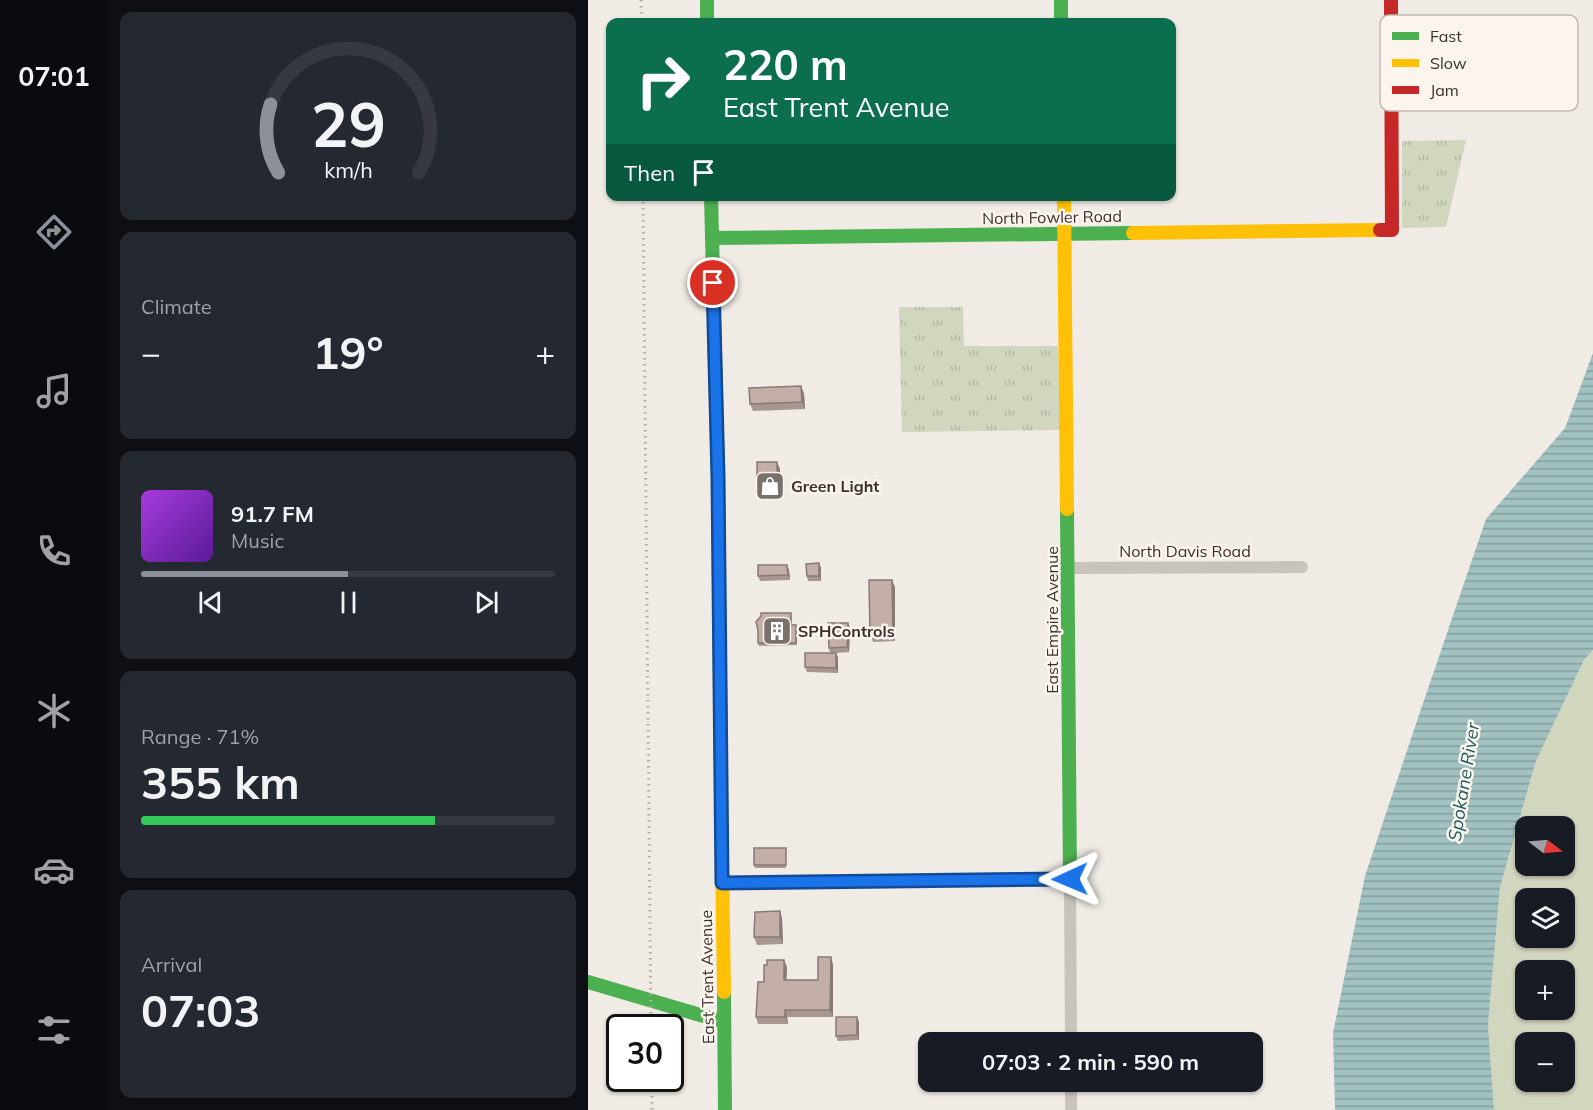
<!DOCTYPE html>
<meta charset="utf-8">
<style>
body{margin:0;font-family:Mulish,sans-serif;background:#242831;color:#f1f3f6;height:100vh;display:flex;flex-direction:column;font-size:22px;white-space:nowrap}
*{box-sizing:border-box;margin:0}
p{font-size:20px;color:#9ea1a6}
.icon{flex:none;width:33px;height:33px;fill:none;stroke:currentColor;stroke-width:2;stroke-linecap:round;stroke-linejoin:round}
.map{position:relative;flex:1;overflow:hidden}
.drawer{display:flex;flex-direction:column;gap:12px;padding:12px;background:#0d0f14;width:480px}
.drawer>*{flex:none}
.banner{position:absolute;left:18px;top:18px;width:570px;height:183px;border-radius:12px;box-shadow:0 2px 4px #0004;background:#0b6e4f;color:#fff;overflow:hidden}
.needle{width:39px;rotate:106deg}
.controls{position:absolute;left:927px;top:816px;display:grid;gap:12px}
.controls a{display:grid;place-items:center;width:60px;height:60px;border-radius:12px;background:#171b24;box-shadow:0 2px 4px #0004;font-size:30px}
.speed{position:absolute;left:18px;top:1014px;display:flex;gap:12px;font-size:30px;font-weight:700;text-align:center}
.speed>*{display:grid;place-content:center;width:78px;height:78px;border-radius:50%;background:#171b24;box-shadow:0 2px 4px #0004;line-height:1}
.speed .limit{border:3px solid #111;border-radius:9px;background:#fff;color:#111}
.pin{position:absolute;display:grid;place-items:center;width:51px;height:51px;color:#fff;margin:-26px;border:3px solid #fff;border-radius:50%;box-shadow:0 2px 6px #0007}
.me{position:absolute;width:66px;margin:-33px;rotate:269deg;stroke-linejoin:round;filter:drop-shadow(0 0 4px #0008)}
.turn{display:flex;align-items:center;gap:21px;height:126px;padding:0 18px;font-size:27px}
.turn .icon{width:78px;height:78px;stroke-width:2.5}
.turn b{display:block;font-size:42px;line-height:51px}
.then{display:flex;align-items:center;height:57px;padding:0 18px;background:#0003;gap:12px;font-size:22px}
.big{font-size:45px;font-weight:700;line-height:1.1}
.drawer .widget{flex:1;display:flex;flex-direction:column;justify-content:center;gap:9px;min-width:0;padding:0 21px;border-radius:12px;background:#242831}
.drawer .dial{align-items:center;gap:0}
.dial svg{height:156px;overflow:visible;fill:none;stroke:#363941;stroke-width:7;stroke-linecap:round;text-anchor:middle}
.dial text{fill:#f1f3f6;stroke:none}
.song{display:flex;align-items:center;gap:18px}
.cover{width:72px;height:72px;border-radius:9px;background:linear-gradient(135deg,hsl(280 70% 55%),hsl(270 70% 35%))}
.played{height:6px;border-radius:3px;background:linear-gradient(90deg,#8c9099 50%,#363941 50%)}
.keys{display:flex;justify-content:space-around;direction:ltr}
.heat{display:flex;justify-content:space-between;align-items:center;font-size:33px;direction:ltr}
.charge{height:9px;border-radius:4px;background:linear-gradient(90deg,#34c759 71%,#363941 0)}
.trip{position:absolute;left:330px;top:1032px;width:345px;height:60px;border-radius:12px;background:#171b24;box-shadow:0 2px 4px #0004;font-weight:700;line-height:60px;text-align:center}
main{display:flex;flex:1;min-height:0}
.menu{display:flex;flex-direction:column;width:108px;justify-content:space-around;align-items:center;background:#090b0e;color:#9ea1a6}
.menu .icon{width:42px;height:42px}
.menu .current{color:#8c9099}
.menu b{font-size:27px;color:#f1f3f6}
.map>svg:first-child{display:block}
.grass{fill:url(#grass-tufts)}
.park{fill:#d1d6bf;fill-rule:evenodd}
.water{fill:url(#water-rules)}
.lines{fill:none;stroke-linecap:round;stroke-linejoin:round}
.street{stroke:#c9c3be;stroke-width:12}
.fast{stroke:#4caf50;stroke-width:14}
.slow{stroke:#ffc107;stroke-width:14}
.jam{stroke:#c62828;stroke-width:14}
.rail{stroke:#b1aca8;stroke-width:3;stroke-dasharray:1.5 4.5;stroke-linecap:butt}
.wall{fill:#a89690}
.shaded-wall{fill:#887a75}
.building{fill:#c3afa7;stroke:#887a75;stroke-width:1.5}
.route-casing{stroke:#114b97;stroke-width:15}
.route{stroke:#1a73e8;stroke-width:10}
.labels{text-anchor:middle;stroke-width:5;stroke-linejoin:round;paint-order:stroke}
.street-label{font-size:16px;fill:#3b302b;stroke:#fbf5ee}
.poi-label{font-size:16px;font-weight:bold;fill:#3b302b;stroke:#fbf5ee;text-anchor:start}
.water-label{font-size:18px;font-style:italic;fill:#1f5a5e;stroke:#fbf5ee}
.key{fill:#fbf5ee;stroke:#c1bab4;stroke-width:1.5}
.key-label{font-size:16px;fill:#3b302b}
</style>
<main>
<nav class="menu">
<b>07:01</b>
<svg class="icon current" aria-label="directions" viewBox="0 0 24 24"><path d="M12 3l9 9-9 9-9-9zM9 14v-3h6M13 9l2 2-2 2"/></svg>
<svg class="icon" aria-label="music" viewBox="0 0 24 24"><path d="M9 18V5l10-2v13"/><circle cx="6" cy="18" r="3"/><circle cx="16" cy="16" r="3"/></svg>
<svg class="icon" aria-label="phone" viewBox="0 0 24 24"><path d="M5 4h4l2 5-3 2q2 4 5 5l2-3 5 2v4C11 20 4 13 5 4z"/></svg>
<svg class="icon" aria-label="climate" viewBox="0 0 24 24"><path d="M12 3v18M4 7l16 10M4 17L20 7"/></svg>
<svg class="icon" aria-label="car" viewBox="0 0 24 24"><path d="M5 17H2v-5l4-1 3-4h7l3 4 3 1v5h-3M9 17h6M6 11h13"/><circle cx="7" cy="17" r="2"/><circle cx="17" cy="17" r="2"/></svg>
<svg class="icon" aria-label="filters" viewBox="0 0 24 24"><path d="M4 7h16M4 17h16"/><circle cx="9" cy="7" r="2"/><circle cx="15" cy="17" r="2"/></svg>
</nav>
<section class="drawer">
<div class="widget dial"><svg viewBox="0 0 100 80">
<path d="M14 69A42 42 0 1 1 86 69"/>
<path d="M14 69A42 42 0 0 1 10 34" stroke="#8c9099"/>
<text x="50" y="56" font-size="32" font-weight="700">29</text>
<text x="50" y="72" font-size="11">km/h</text>
</svg></div>
<div class="widget"><p>Climate</p>
<div class="heat"><a>−</a><b class="big">19°</b><a>+</a></div>
</div>
<div class="widget">
<div class="song"><i class="cover"></i><div><b>91.7 FM</b><p>Music</p></div></div>
<div class="played"></div>
<div class="keys"><svg class="icon" aria-label="previous" viewBox="0 0 24 24"><path d="M18 5L8 12l10 7zM5 5v14"/></svg><svg class="icon" aria-label="pause" viewBox="0 0 24 24"><path d="M8 5v14M16 5v14"/></svg><svg class="icon" aria-label="next" viewBox="0 0 24 24"><path d="M6 5l10 7-10 7zM19 5v14"/></svg></div>
</div>
<div class="widget"><p>Range · 71%</p><b class="big">355 km</b><div class="charge"></div></div>
<div class="widget"><p>Arrival</p><b class="big">07:03</b></div>
</section>
<div class="map">
<svg width="1005" height="1110" viewBox="0 0 1005 1110">
<defs>
<pattern id="grass-tufts" width="24" height="20" patternUnits="userSpaceOnUse" patternTransform="scale(1.5)"><rect width="24" height="20" fill="#d1d6bf"/><path d="M3 7l-1-3M5 7V3M7 7l1-3M15 17l-1-3M17 17v-4M19 17l1-3" fill="none" stroke="#b4b8a4"/></pattern>
<pattern id="water-rules" width="6" height="5" patternUnits="userSpaceOnUse" patternTransform="scale(1.5)"><rect width="6" height="5" fill="#a1c2c1"/><path d="M0 2.5h6" fill="none" stroke="#849e9d"/></pattern>
</defs>
<rect width="100%" height="100%" fill="#f0ebe5"/>
<path class="grass" d="M878 140 858 227 814 228V141Z
M311 307H375L376 346H470L472 430 314 432Z"/>
<path class="park" d="M1005 650V1110H906L900 1025 912 887 948 761 996 660ZM938 826H976V866H938ZM938 898H976V938H938ZM938 970H976V1010H938ZM938 1042H976V1082H938Z"/>
<path class="water" d="M1005 353V650L996 660 948 761 912 887 900 1025 906 1110H747L745 1033 777 876 833 709 898 519 977 428Z"/>
<g class="lines">
<path class="street" d="M480 568 714 567
M134 883 482 879 483 1042
M483 1082V1110"/>
<path class="fast" d="M119 0V22
M473 0V22
M123 196 130 477 133 786
M124 238 545 233
M479 509 482 879
M0 982 136 1022
M136 992 137 1110"/>
<path class="slow" d="M476 196 479 509
M545 233 792 230
M133 786 136 992"/>
<path class="jam" d="M792 230H804L803 0"/>
<path class="rail" d="M53 0 54 22
M55 196 63 1028
M64 1078V1110"/>
</g>
<path class="wall" d="M213 386 216 394 217 409 165 411 162 404Z
M192 469V494L172 495 169 487Z
M231 563 233 568V581H220L219 576Z
M201 570 202 580 172 581 170 576Z
M307 587V641L285 642 282 635Z
M203 613 204 625 209 628V645L171 646 170 643Z
M260 623 262 628 261 652 248 653 250 658V673L219 672 217 667 242 653 241 648Z
M198 848V868H167L166 865Z
M192 911 194 919 195 944 169 945 166 937Z
M243 957 245 965V1017H199L200 1024H170L168 1017 176 982 199 967 198 980H230Z
M269 1017 271 1022V1040L250 1041 248 1036Z"/>
<path class="shaded-wall" d="M213 386 216 394 217 409 214 402Z
M189 462 192 469V494L189 487Z
M231 563 233 568V581L231 576Z
M199 565 201 570 202 580 200 575Z
M304 580 307 587V641L305 635Z
M260 623 262 628 261 652 259 647Z
M248 653 250 658V673L248 668Z
M192 911 194 919 195 944 192 937Z
M243 957 245 965V1017L242 1010Z
M196 960 199 967 198 988 196 980Z
M197 1010 199 1017 200 1024 197 1017Z
M269 1017 271 1022V1040L269 1035Z"/>
<path class="building" d="M213 386 214 402 162 404 161 388Z
M169 462H189V487H169Z
M231 563V576H219L218 564Z
M170 565H199L200 575 170 576Z
M281 580H304L305 635H282Z
M173 613H203V625H208V643H170V630L168 622 173 616Z
M240 623H260L259 647 241 648Z
M217 653H248V668L217 667Z
M166 848H198V865H166Z
M192 911V937H166L167 912Z
M230 957H243L242 1010H197V1017H168L170 982H176V965H179V960H196V980H230Z
M248 1017H269V1035L248 1036Z"/>
<g class="lines">
<g class="route-casing">
<path id="route" d="M125 283 130 477 134 883 482 879"/>
</g>
<use href="#route" class="route"/>
</g>
<defs>
<g id="shop-square" transform="scale(1.5)"><rect x="-9" y="-9" width="18" height="18" rx="4" fill="#7a716c" stroke="#fbf5ee"/><path d="M-5-2.5h2.3a2.7 3.5 0 0 1 5.4 0H5L5.5 6h-11ZM-1.5-2.5h3a1.5 2.3 0 0 0-3 0Z" fill="#fff"/></g>
<g id="building-square" transform="scale(1.5)"><rect x="-9" y="-9" width="18" height="18" rx="4" fill="#7a716c" stroke="#fbf5ee"/><path d="M-4-6H4V6H1V3H-1V6H-4ZM-2.5-4.3h1.7v1.8h-1.7ZM.8-4.3h1.7v1.8H.8ZM-2.5-1h1.7V.8h-1.7ZM.8-1h1.7V.8H.8Z" fill="#fff"/></g>
</defs>
<g fill-rule="evenodd">
<use href="#shop-square" x="182" y="486"/>
<use href="#building-square" x="189" y="631"/>
</g>
<g class="labels">
<g class="street-label">
<text transform="translate(464 217) rotate(-1)" y="6">North Fowler Road</text>
<text x="597" y="557">North Davis Road</text>
<text transform="translate(464 620) rotate(-90)" y="6">East Empire Avenue</text>
<text transform="translate(119 977) rotate(-91)" y="6">East Trent Avenue</text>
</g>
<g class="poi-label">
<text x="203" y="492">Green Light</text>
<text x="210" y="637">SPHControls</text>
</g>
<g class="water-label">
<text transform="translate(876 782) rotate(-81)" y="6">Spokane River</text>
</g>
</g>
<rect x="792" y="15" width="198" height="96" rx="9" class="key"/>
<rect x="804" y="32" width="27" height="8" fill="#4caf50"/>
<rect x="804" y="59" width="27" height="8" fill="#ffc107"/>
<rect x="804" y="86" width="27" height="8" fill="#c62828"/>
<g class="key-label">
<text x="842" y="42">Fast</text>
<text x="842" y="69">Slow</text>
<text x="842" y="96">Jam</text>
</g>
</svg>
<div class="controls">
<a><svg class="needle" viewBox="-14 -14 28 28"><path d="M0-13l5 13h-10z" fill="#e53935"/><path d="M0 13l5-13h-10z" fill="#9ea1a6"/></svg></a>
<a><svg class="icon" aria-label="layers" viewBox="0 0 24 24"><path d="M12 4l9 5-9 5-9-5zM3 14l9 5 9-5"/></svg></a>
<a>+</a>
<a>−</a>
</div>
<div class="speed"><div class="limit">30</div></div>
<div class="pin" style="left:125px;top:283px;background:#d93025"><svg class="icon" aria-label="arrive" viewBox="0 0 24 24"><path d="M6 21V4h12l-3 4 3 4H6"/></svg></div>
<svg class="me" style="left:482px;top:879px" viewBox="-20 -20 40 40"><path d="M0-17L14 15 0 8-14 15z" fill="#1a73e8" stroke="#fff" stroke-width="4"/></svg>
<div class="trip">07:03 · 2 min · 590 m</div>
<div class="banner">
<div class="turn"><svg class="icon" aria-label="right" viewBox="0 0 24 24"><path d="M7 20v-9h11M14 6l5 5-5 5"/></svg><div><b>220 m</b>East Trent Avenue</div></div>
<div class="then">Then<svg class="icon" aria-label="arrive" viewBox="0 0 24 24"><path d="M6 21V4h12l-3 4 3 4H6"/></svg></div>
</div>
</div>
</main>
